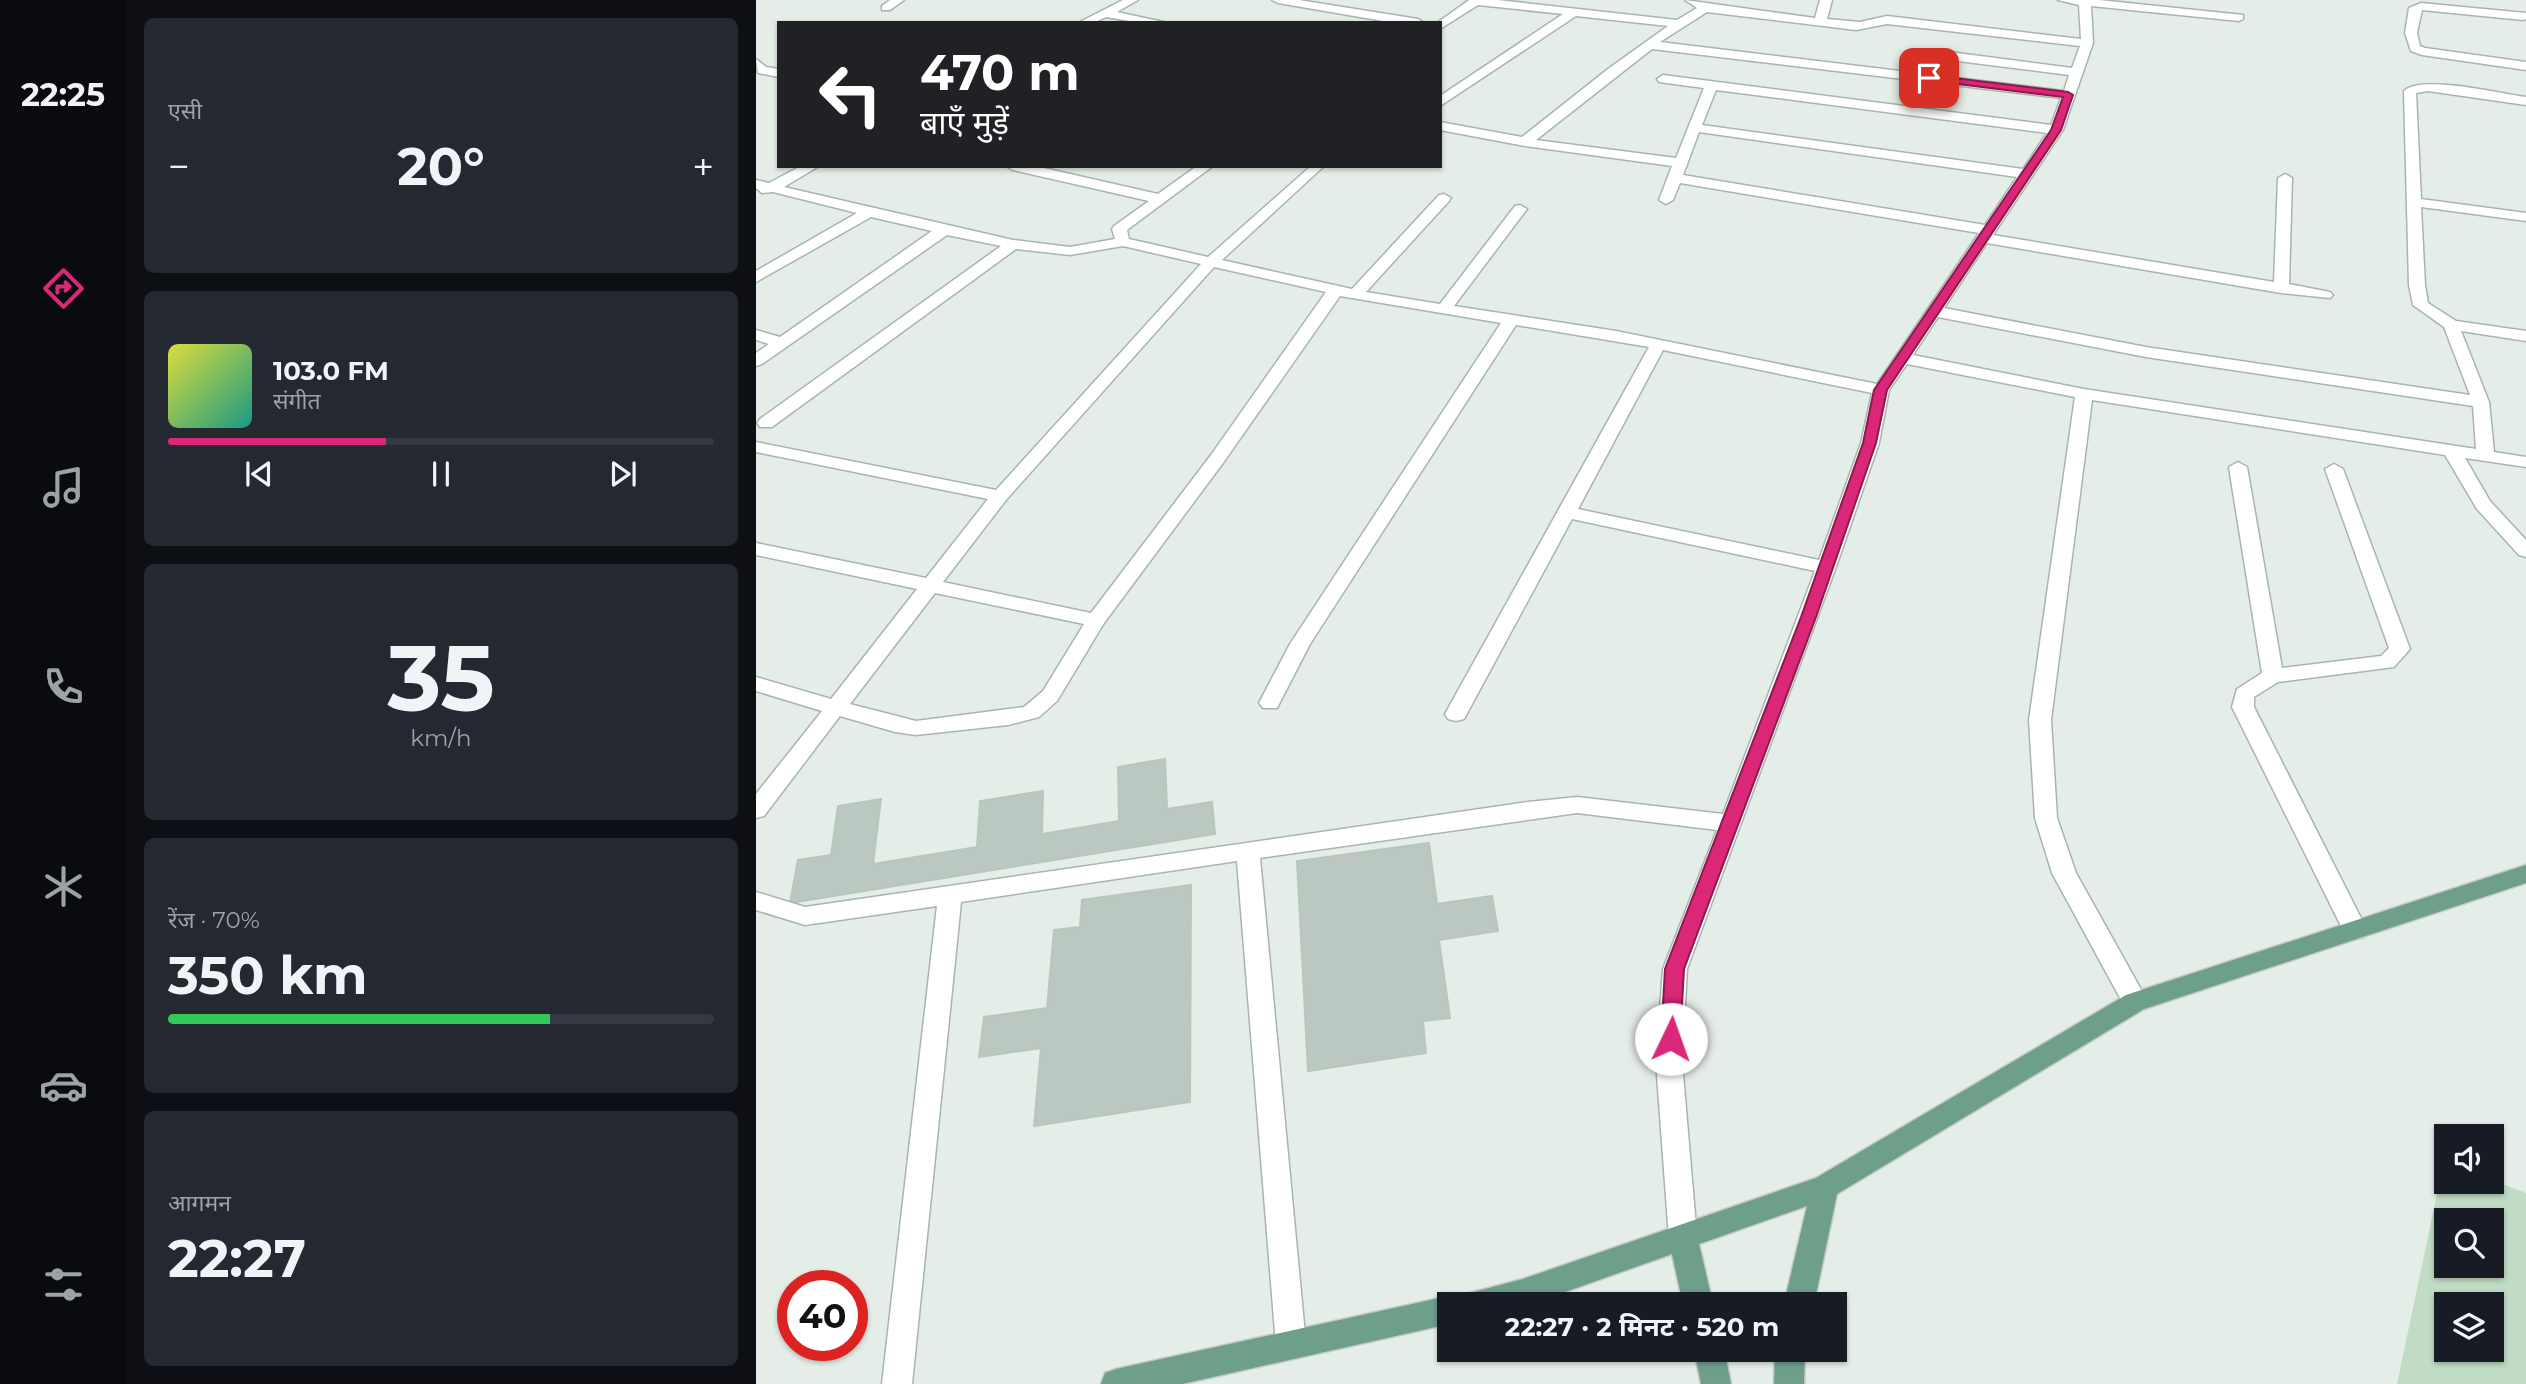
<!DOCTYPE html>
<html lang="hi">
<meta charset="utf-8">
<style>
body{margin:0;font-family:Montserrat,"Noto Sans Devanagari",sans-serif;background:#242831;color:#f1f3f6;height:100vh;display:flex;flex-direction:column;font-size:26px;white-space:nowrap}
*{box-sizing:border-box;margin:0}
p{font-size:23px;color:#9ea1a6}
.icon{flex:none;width:38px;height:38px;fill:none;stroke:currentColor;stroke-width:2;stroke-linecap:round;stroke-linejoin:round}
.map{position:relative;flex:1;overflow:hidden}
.sheet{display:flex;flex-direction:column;gap:18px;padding:18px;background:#0d0f14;width:630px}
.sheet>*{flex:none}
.banner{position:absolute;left:21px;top:21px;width:665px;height:147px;border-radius:0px;box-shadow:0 2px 5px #0004;background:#202124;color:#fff;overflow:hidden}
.controls{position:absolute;left:1678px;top:1124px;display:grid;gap:14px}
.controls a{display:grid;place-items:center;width:70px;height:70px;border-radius:0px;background:#171b24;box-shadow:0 2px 5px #0004;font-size:35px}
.speed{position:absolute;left:21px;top:1270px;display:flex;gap:14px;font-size:35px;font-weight:700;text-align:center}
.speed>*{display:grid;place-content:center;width:91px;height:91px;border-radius:50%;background:#171b24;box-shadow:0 2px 5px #0004;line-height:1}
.speed .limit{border:10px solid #d22;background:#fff;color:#111}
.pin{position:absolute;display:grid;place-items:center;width:60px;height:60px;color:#fff;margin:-30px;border-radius:14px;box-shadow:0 4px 10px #0006}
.me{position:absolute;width:77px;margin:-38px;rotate:3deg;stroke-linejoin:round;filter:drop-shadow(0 0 5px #0008)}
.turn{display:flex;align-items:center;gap:24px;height:147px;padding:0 28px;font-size:32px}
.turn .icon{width:91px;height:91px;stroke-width:2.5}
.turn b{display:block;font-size:49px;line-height:60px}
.big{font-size:52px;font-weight:700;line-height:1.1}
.sheet .widget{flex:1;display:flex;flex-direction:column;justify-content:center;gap:10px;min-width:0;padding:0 24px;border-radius:10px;background:#242831}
.sheet .dial{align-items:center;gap:0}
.dial b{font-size:91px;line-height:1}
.song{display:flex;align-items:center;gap:21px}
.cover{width:84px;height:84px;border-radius:10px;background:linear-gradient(135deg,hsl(60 70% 55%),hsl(170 70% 35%))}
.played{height:7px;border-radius:4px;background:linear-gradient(90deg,#db2777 40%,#363941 40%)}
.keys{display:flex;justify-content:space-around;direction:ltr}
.heat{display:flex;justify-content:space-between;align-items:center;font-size:38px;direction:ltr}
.charge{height:10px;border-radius:5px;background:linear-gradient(90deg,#34c759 70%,#363941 0)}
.trip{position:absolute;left:681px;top:1292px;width:410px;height:70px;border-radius:0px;background:#171b24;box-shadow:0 2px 5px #0004;font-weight:700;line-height:70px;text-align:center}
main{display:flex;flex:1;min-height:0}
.menu{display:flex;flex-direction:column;width:126px;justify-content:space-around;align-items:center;background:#090b0e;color:#9ea1a6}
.menu .icon{width:49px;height:49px}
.menu .on{color:#db2777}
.menu b{font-size:32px;color:#f1f3f6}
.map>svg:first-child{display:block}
.green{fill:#c0dcc4;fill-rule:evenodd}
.building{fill:#bbc8c1;stroke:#b8c6be;stroke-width:2}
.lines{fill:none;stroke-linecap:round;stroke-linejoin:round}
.minor-casing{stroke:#a8b5ae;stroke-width:3}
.major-casing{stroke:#c2c9c6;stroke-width:3}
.minor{fill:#fff;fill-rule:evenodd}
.major{fill:#6e9f8b;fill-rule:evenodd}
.route{fill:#db2777;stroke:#8e194d;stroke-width:2}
</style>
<main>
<nav class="menu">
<b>22:25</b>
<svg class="icon on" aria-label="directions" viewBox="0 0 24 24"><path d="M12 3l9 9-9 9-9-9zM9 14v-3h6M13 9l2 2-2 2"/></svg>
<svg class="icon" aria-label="music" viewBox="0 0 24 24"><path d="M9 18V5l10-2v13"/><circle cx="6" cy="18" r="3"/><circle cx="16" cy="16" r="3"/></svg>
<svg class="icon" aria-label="phone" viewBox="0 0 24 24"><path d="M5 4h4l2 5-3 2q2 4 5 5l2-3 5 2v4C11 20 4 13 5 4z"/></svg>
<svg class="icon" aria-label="climate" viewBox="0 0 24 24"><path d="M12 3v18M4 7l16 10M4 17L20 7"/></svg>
<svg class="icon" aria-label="car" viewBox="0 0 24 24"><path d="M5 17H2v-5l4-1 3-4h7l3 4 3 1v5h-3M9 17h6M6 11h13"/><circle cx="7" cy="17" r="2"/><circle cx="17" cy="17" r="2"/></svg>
<svg class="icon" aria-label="filters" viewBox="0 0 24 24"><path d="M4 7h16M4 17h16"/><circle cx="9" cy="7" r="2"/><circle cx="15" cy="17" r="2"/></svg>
</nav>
<section class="sheet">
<div class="widget"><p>एसी</p>
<div class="heat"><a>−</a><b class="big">20°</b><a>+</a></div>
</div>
<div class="widget">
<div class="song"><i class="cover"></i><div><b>103.0 FM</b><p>संगीत</p></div></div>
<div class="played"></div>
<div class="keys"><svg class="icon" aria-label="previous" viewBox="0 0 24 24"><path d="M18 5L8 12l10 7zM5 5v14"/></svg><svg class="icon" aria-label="pause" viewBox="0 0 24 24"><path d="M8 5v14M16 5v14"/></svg><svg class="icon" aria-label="next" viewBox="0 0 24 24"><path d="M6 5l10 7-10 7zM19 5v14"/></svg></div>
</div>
<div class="widget dial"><b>35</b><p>km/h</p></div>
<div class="widget"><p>रेंज · 70%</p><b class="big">350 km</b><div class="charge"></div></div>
<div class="widget"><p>आगमन</p><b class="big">22:27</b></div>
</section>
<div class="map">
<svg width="1770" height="1384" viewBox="0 0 1770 1384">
<rect width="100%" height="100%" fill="#e5ede8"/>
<path class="green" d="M1688 1161 1690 1162V1181L1736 1180 1770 1193V1384H1641ZM1690 1220H1736V1265H1690ZM1690 1304H1736V1349H1690Z"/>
<path class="building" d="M409 759 411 809 456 802 459 834 34 903 42 860 75 855 82 806 125 799 117 864 221 847 224 801 287 791 286 834 363 821 362 767Z
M673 843 681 904 736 896 742 931 683 940 694 1018 667 1021 670 1053 552 1071 541 861Z
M435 885 434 1102 278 1126 285 1048 223 1057 228 1017 291 1008 298 930 324 927 326 900Z"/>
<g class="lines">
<g class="minor-casing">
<path id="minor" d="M134 0H148L134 10H126V6Z
M367 0H382L361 12 412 23H385L350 17 338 23H322Z
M516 0H543L662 19 668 23H639L522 3Z
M713 0H742L921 20 941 8 929 0 1059 18 1064 0H1076L1071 19 1104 22 1131 16 1325 39 1323 5 1302 0H1343L1487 15V19L1483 21 1335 6 1337 43 1307 130 1237 235 1518 282 1522 178 1529 174 1536 178 1533 284 1574 292 1577 295 1574 298 1525 293 1231 243 1188 308 1390 347 1714 395 1688 327 1657 305 1653 285 1648 91C1665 74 1745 94 1770 97V105L1672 91 1660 93 1665 199 1770 213V221L1665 207 1669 285 1672 303 1700 321 1770 331V341L1705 331 1733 402 1738 452 1770 457V467L1709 458 1734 501 1770 540V557L1763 555 1721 509 1689 455 1336 400 1295 720 1301 818 1320 873 1392 1002 1388 1009 1379 1012 1370 1009 1296 873 1279 818 1273 720 1319 397 1151 364 1133 390 1123 443 1080 567 931 969 926 1062 941 1238 937 1247 927 1251 917 1247 913 1238 900 1062 907 969 961 830 821 813 504 858 550 1345 546 1355 535 1359 524 1355 520 1345 481 861 205 902 156 1384H126L181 906 49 925 0 910V892L49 907 772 802 821 797 967 814 1059 571 816 519 708 719 700 721 692 719 689 714 893 347 760 325 554 644 521 708H507L503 703 534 644 745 323 584 296 467 463 348 623 301 701 283 717 252 725 160 735 139 732 84 716 8 816 0 818V794L66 711 0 691V677L75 699 161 589 0 555V543L170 578 232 499 0 452V442L240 490 445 264 367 246 314 255 260 249 16 427H4L1 423 4 419 245 246 191 235 6 364 0 366V353L13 344 0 340V330L24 337 176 231 115 217 0 282V271L101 213 17 192 6 193 0 188V180L13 183 45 166H63L28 187 257 240 314 247 359 239 356 229 358 226 393 201 257 170 250 166H279L402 194 441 166H457L371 230 373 239 452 257 555 166H568L466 260 596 289 683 195 688 194 695 198 693 201 610 292 684 304 759 206 764 205 771 209 698 306 860 331 1121 384 1223 233 924 183 917 200 910 204 903 200 916 166 769 146 684 130V122L766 137 852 69 912 26 820 16 684 106V96L807 14 722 5 684 29V23H681ZM951 12 1100 30 1131 24 1324 46 1316 68 1178 50 1172 54 1178 58 1313 75 1308 91 904 42ZM896 49 1305 98 1295 125 907 75 901 79 903 82 948 88 920 158 780 140ZM960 90 1291 133 1267 169 946 125ZM943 132 1261 177 1229 225 927 175ZM458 267 570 292 455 455 335 613 187 582 250 500ZM1182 317 1390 357 1717 406 1720 449 1328 389 1157 355ZM907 350 1116 393 1105 443 1063 560 822 509ZM179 593 328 624 287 691 268 707 160 721 94 704Z
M1665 3 1770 13V19L1767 20 1666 10 1661 33 1664 46 1669 48 1770 62V70L1666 55 1655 51 1649 33 1653 8Z
M0 59 10 67 23 69V77L2 73Z
M1482 462 1491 467 1526 668 1625 656 1633 648 1569 469 1578 464 1587 469 1654 649 1638 667 1522 682 1498 697V707L1611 930 1608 937 1599 939 1590 937 1587 930 1476 707 1481 689 1506 673 1473 467Z"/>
</g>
<g class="major-casing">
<path id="major" d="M1770 865V883L1388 1009 1081 1194 1058 1304H1028L1051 1206 943 1244 957 1304H927L916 1254 775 1304H705L710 1294 767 1279 1060 1178 1370 995Z
M693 1296 703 1300 705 1304H693V1324L426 1384H345L349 1373 360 1369Z
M938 1349H968L975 1384H945Z
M1019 1349H1049L1048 1384H1018Z"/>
</g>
<use href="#minor" class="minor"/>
<use href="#major" class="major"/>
</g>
<path class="route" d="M1173 75 1312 92 1317 95 1305 130 1131 390 1120 443 1060 617 928 969 924 1039 921 1044 915 1047 908 1044 905 1039 909 969 1045 617 1107 443 1118 390 1295 130 1307 97 1170 80V76Z"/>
</svg>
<div class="controls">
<a><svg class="icon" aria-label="sound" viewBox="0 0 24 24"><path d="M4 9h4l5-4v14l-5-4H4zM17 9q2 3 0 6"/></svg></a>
<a><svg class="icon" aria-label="search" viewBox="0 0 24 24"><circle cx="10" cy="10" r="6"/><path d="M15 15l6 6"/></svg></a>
<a><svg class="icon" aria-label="layers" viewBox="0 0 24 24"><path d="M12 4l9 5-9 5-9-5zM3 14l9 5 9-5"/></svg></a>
</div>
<div class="speed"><div class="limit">40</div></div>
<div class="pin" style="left:1173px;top:78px;background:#d93025"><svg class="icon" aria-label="arrive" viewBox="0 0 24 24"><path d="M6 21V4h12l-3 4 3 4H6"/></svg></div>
<svg class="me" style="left:915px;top:1039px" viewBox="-20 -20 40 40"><circle r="19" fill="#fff"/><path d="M0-13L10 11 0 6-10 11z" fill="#db2777"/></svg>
<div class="trip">22:27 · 2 मिनट · 520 m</div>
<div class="banner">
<div class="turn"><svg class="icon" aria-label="left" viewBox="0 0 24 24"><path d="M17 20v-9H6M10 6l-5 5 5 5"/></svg><div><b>470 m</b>बाएँ मुड़ें</div></div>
</div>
</div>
</main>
